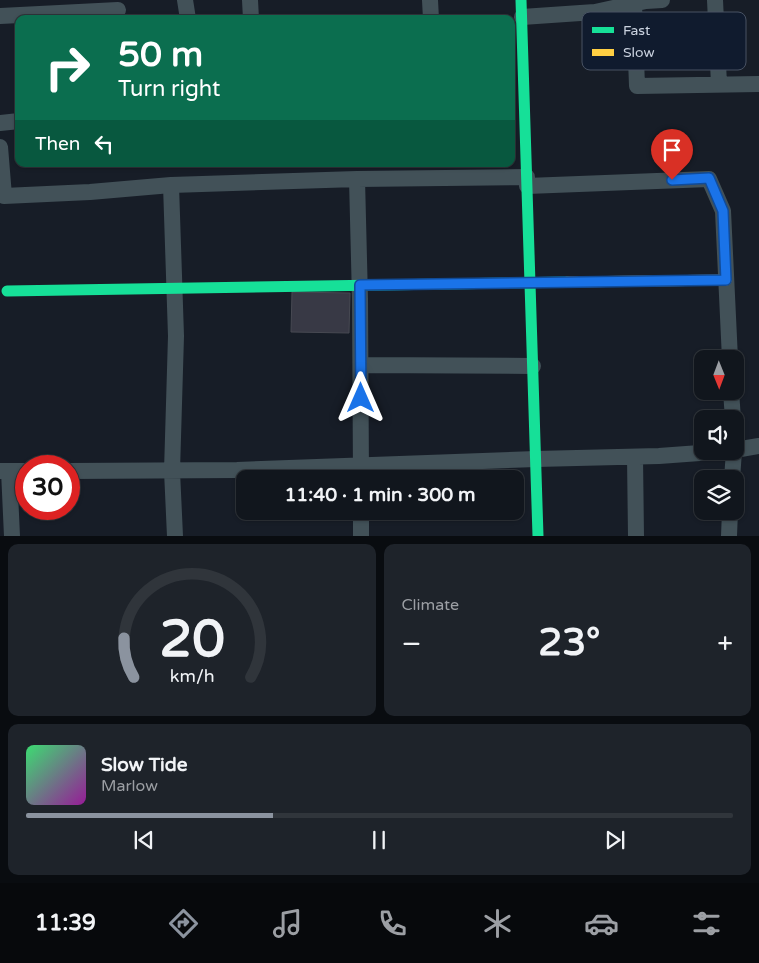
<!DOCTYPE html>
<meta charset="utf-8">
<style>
body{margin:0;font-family:"Varela Round",sans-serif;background:#1e232a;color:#f1f3f6;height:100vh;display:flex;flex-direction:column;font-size:19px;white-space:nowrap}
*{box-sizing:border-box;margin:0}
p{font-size:16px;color:#9c9fa4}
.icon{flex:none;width:28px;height:28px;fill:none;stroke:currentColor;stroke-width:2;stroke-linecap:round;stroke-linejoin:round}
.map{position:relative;height:536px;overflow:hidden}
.details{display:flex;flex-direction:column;gap:8px;padding:8px;background:#090c10;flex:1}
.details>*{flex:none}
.hud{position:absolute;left:15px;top:15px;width:500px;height:152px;border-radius:10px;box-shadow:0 1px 4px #0004,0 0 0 1px #30353b;background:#0b6e4f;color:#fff;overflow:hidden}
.needle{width:32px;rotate:179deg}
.buttons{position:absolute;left:694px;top:350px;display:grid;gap:10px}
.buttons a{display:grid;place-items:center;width:50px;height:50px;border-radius:10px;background:#11161d;box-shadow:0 1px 4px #0004,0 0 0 1px #30353b;font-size:25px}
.speed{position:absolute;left:15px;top:455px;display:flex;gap:10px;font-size:25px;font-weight:700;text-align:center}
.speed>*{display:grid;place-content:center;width:65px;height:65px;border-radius:50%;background:#11161d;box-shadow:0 1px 4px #0004,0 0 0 1px #30353b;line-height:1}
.speed .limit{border:8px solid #d22;background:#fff;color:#111}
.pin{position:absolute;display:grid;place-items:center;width:42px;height:42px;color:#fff;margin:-51px -21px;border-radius:50% 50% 50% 0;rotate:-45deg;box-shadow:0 0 5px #0007}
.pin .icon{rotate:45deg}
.me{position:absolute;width:55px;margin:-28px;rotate:0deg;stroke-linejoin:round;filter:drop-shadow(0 0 4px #0008)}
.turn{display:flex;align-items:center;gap:18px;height:105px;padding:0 20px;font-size:22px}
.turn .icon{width:65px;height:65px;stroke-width:2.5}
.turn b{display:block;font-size:35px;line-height:42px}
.then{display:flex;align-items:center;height:48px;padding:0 20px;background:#0003;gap:10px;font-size:19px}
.big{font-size:38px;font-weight:700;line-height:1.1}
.details .card{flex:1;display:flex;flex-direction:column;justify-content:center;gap:8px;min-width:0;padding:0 18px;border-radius:10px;background:#1e232a}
.details .dial{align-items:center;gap:0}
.dial svg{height:130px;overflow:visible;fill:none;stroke:#30353b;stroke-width:7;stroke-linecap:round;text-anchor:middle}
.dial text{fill:#f1f3f6;stroke:none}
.song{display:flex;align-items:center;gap:15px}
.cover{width:60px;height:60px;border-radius:8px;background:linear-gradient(135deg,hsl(140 70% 55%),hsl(300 70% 35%))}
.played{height:5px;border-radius:2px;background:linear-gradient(90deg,#8b939f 35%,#30353b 35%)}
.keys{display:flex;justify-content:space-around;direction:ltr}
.heat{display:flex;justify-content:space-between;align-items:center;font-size:28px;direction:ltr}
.details .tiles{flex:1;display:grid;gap:8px;grid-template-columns:1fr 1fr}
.card:last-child{grid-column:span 2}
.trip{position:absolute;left:236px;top:470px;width:288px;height:50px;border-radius:10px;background:#11161d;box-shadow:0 1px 4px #0004,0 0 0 1px #30353b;font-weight:700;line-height:50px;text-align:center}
.dock{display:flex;height:80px;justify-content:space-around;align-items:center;background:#07090c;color:#9c9fa4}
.dock .icon{width:35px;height:35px}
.dock .selected{color:#8b939f}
.dock b{font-size:22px;color:#f1f3f6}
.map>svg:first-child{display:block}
.building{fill:#383945;stroke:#474952}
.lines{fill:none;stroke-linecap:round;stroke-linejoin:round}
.street{stroke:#425158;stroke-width:16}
.fast{stroke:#16e098;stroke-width:11}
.slow{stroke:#ffcf43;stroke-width:11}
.route-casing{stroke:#114b97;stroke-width:12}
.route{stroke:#1a73e8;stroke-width:9}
.key{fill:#101b2e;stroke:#485263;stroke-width:1}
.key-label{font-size:14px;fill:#cad2df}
</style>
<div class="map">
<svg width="759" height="536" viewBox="0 0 759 536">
<rect width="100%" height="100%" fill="#171d27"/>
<path class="building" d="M292 292 350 293 349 333 291 332Z"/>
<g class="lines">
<path class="street" d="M185 0 188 19
M250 0 251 19
M430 0 431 19
M715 0 719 84
M634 4 637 86 759 84
M0 16 118 10
M522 17 595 12 646 1 662 0
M0 123 19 121
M0 147 4 196 90 192 171 185 357 179 527 177
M357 179 360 299 361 479
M171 185 176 336 172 471 175 536
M527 186 709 179 723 211 730 359
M361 365 533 366
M731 391 733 419
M735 450 759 446
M635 457 636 536
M0 471H26
M9 471 12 536
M69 471 237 470 536 459 659 456 727 451
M732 479 734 451
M361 511V536
M729 536 730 511"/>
<path class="fast" d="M521 0 538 536
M7 291 567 282"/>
<path class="slow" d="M567 282 726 280"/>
</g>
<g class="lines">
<g class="route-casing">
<path id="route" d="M361 398 360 285 726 280 723 211 709 178 672 180"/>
</g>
<use href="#route" class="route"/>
</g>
<rect x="582" y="12" width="164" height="58" rx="8" class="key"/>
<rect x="592" y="27" width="22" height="6" fill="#16e098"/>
<rect x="592" y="49" width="22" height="7" fill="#ffcf43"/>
<g class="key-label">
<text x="623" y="35">Fast</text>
<text x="623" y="57">Slow</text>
</g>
</svg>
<div class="buttons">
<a><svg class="needle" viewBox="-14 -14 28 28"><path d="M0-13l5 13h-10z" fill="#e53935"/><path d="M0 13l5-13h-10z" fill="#9c9fa4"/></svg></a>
<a><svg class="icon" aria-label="sound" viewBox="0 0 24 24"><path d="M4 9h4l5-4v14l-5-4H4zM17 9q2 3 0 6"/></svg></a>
<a><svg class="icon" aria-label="layers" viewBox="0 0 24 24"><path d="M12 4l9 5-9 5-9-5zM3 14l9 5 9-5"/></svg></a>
</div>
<div class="speed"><div class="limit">30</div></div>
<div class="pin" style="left:672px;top:180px;background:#d93025"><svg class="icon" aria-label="arrive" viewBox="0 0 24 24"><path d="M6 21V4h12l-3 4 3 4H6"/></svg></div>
<svg class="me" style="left:361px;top:398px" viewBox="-20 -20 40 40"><path d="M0-17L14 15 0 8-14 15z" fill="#1a73e8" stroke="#fff" stroke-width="4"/></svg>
<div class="trip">11:40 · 1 min · 300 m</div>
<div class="hud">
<div class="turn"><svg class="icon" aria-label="right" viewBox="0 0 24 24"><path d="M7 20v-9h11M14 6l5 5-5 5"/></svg><div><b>50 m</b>Turn right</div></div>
<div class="then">Then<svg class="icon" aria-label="left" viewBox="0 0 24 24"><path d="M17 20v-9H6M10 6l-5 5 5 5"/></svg></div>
</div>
</div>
<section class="details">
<div class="tiles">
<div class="card dial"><svg viewBox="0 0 100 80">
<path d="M14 69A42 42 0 1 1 86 69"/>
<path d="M14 69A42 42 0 0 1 8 45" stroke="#8b939f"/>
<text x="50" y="56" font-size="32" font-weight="700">20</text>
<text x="50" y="72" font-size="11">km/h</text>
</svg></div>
<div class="card"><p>Climate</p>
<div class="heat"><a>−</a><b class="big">23°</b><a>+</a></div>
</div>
<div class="card">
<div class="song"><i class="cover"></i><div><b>Slow Tide</b><p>Marlow</p></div></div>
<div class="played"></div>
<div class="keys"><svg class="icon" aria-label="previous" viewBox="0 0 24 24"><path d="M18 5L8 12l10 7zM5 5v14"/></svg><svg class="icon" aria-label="pause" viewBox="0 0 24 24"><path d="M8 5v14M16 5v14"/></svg><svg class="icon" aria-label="next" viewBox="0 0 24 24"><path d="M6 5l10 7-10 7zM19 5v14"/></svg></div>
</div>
</div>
</section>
<nav class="dock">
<b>11:39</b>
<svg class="icon selected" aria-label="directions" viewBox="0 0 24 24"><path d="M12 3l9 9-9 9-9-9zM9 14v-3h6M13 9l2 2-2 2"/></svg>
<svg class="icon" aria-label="music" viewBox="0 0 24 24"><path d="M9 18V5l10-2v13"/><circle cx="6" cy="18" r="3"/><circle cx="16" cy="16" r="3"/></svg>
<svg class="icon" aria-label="phone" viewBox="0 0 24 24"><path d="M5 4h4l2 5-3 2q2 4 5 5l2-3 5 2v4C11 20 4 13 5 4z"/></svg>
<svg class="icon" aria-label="climate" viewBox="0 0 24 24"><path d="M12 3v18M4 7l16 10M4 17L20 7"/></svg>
<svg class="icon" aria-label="car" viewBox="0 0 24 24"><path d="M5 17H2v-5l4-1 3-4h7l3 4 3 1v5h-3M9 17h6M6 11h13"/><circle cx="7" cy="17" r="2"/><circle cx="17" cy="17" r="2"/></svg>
<svg class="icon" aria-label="filters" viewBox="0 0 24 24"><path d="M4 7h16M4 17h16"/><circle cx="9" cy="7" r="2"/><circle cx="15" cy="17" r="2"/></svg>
</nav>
